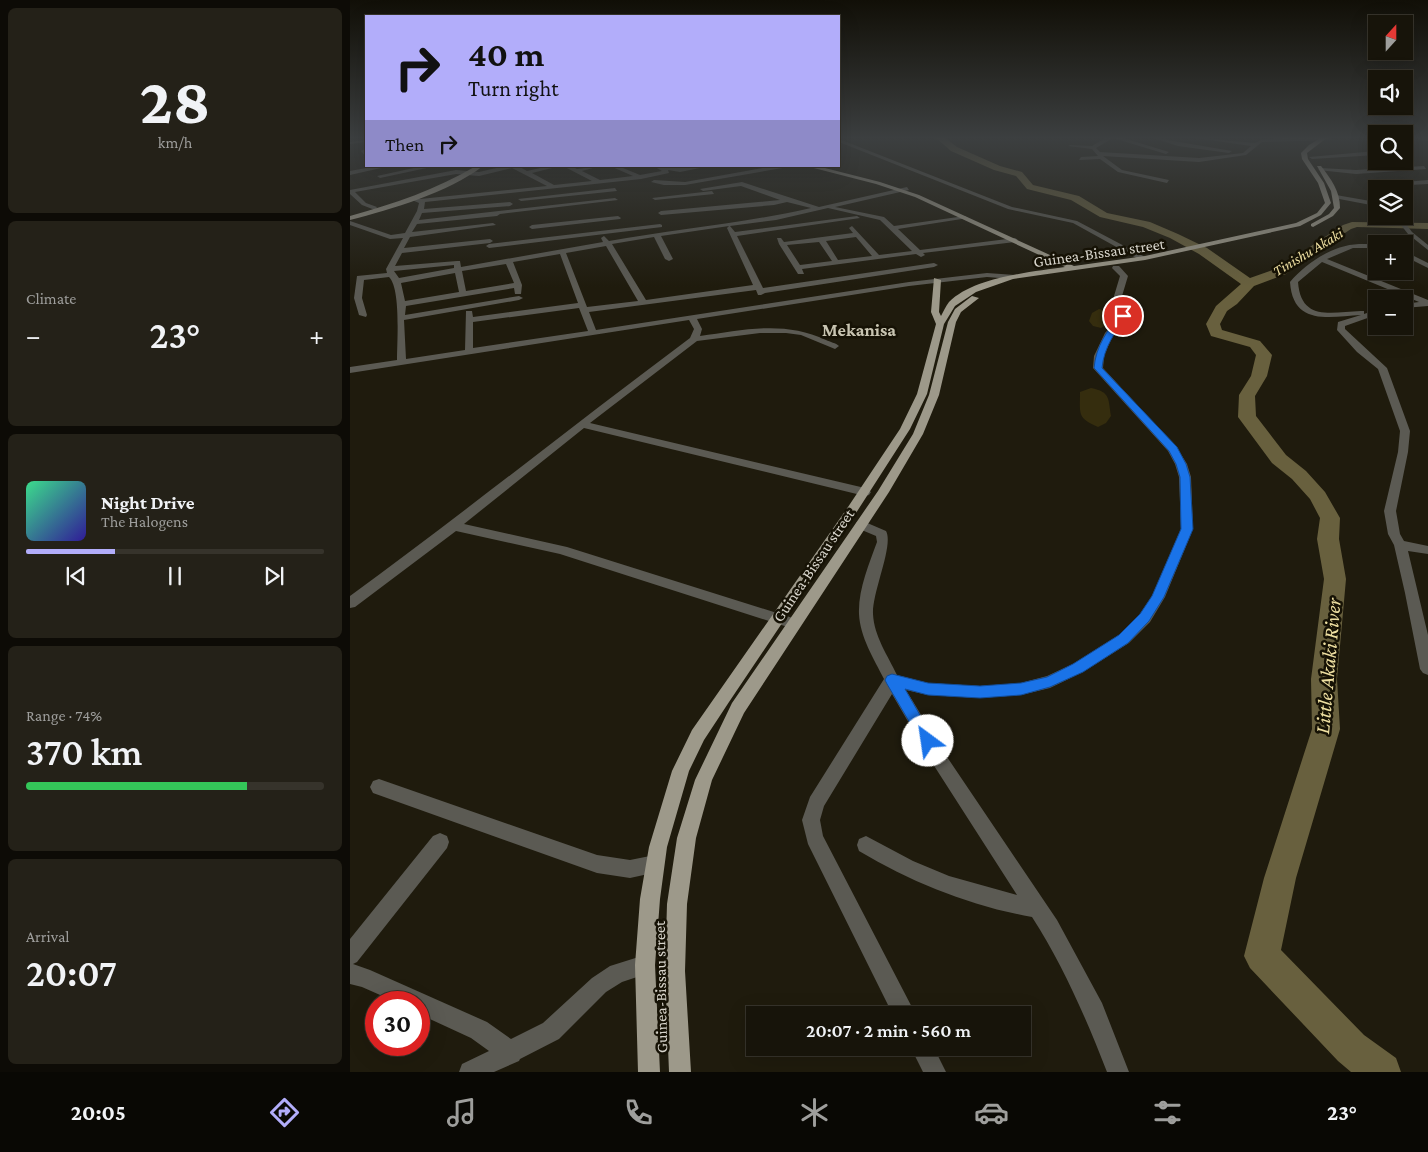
<!DOCTYPE html>
<meta charset="utf-8">
<style>
body{margin:0;font-family:"Crimson Pro",serif;background:#242118;color:#f1f3f6;height:100vh;display:flex;flex-direction:column;font-size:19px;white-space:nowrap}
*{box-sizing:border-box;margin:0}
p{font-size:16px;color:#9e9e9c}
.icon{flex:none;width:28px;height:28px;fill:none;stroke:currentColor;stroke-width:2;stroke-linecap:round;stroke-linejoin:round}
.map{position:relative;flex:1;overflow:hidden}
.sheet{display:flex;flex-direction:column;gap:8px;padding:8px;background:#0d0b06;width:350px}
.sheet>*{flex:none}
.top-card{position:absolute;left:15px;top:15px;width:475px;height:152px;border-radius:0px;box-shadow:0 5px 20px #0002,0 0 0 1px #36332b;background:#b2adfa;color:#111;overflow:hidden}
.needle{width:32px;rotate:21deg}
.controls{position:absolute;left:1018px;top:15px;display:grid;gap:10px}
.controls a{display:grid;place-items:center;width:45px;height:45px;border-radius:0px;background:#17140a;box-shadow:0 5px 20px #0002,0 0 0 1px #36332b;font-size:25px}
.speed{position:absolute;left:15px;top:991px;display:flex;gap:10px;font-size:25px;font-weight:700;text-align:center}
.speed>*{display:grid;place-content:center;width:65px;height:65px;border-radius:50%;background:#17140a;box-shadow:0 5px 20px #0002,0 0 0 1px #36332b;line-height:1}
.speed .limit{border:8px solid #d22;background:#fff;color:#111}
.pin{position:absolute;display:grid;place-items:center;width:42px;height:42px;color:#fff;margin:-21px;border:2px solid #fff;border-radius:50%;box-shadow:0 1px 5px #0007}
.me{position:absolute;width:55px;margin:-28px;rotate:329deg;stroke-linejoin:round;filter:drop-shadow(0 0 4px #0008)}
.turn{display:flex;align-items:center;gap:18px;height:105px;padding:0 20px;font-size:22px}
.turn .icon{width:65px;height:65px;stroke-width:2.5}
.turn b{display:block;font-size:35px;line-height:42px}
.then{display:flex;align-items:center;height:48px;padding:0 20px;background:#0003;gap:10px;font-size:19px}
.big{font-size:38px;font-weight:600;line-height:1.1}
.sheet .card{flex:1;display:flex;flex-direction:column;justify-content:center;gap:8px;min-width:0;padding:0 18px;border-radius:8px;background:#242118}
.sheet .dial{align-items:center;gap:0}
.dial b{font-size:65px;line-height:1}
.song{display:flex;align-items:center;gap:15px}
.cover{width:60px;height:60px;border-radius:8px;background:linear-gradient(135deg,hsl(150 70% 55%),hsl(250 70% 35%))}
.played{height:5px;border-radius:2px;background:linear-gradient(90deg,#b2adfa 30%,#36332b 30%)}
.keys{display:flex;justify-content:space-around;direction:ltr}
.heat{display:flex;justify-content:space-between;align-items:center;font-size:28px;direction:ltr}
.charge{height:8px;border-radius:4px;background:linear-gradient(90deg,#34c759 74%,#36332b 0)}
.trip{position:absolute;left:396px;top:1006px;width:285px;height:50px;border-radius:0px;background:#17140a;box-shadow:0 5px 20px #0002,0 0 0 1px #36332b;font-weight:600;line-height:50px;text-align:center}
.dock{display:flex;height:80px;justify-content:space-around;align-items:center;background:#090804;color:#9e9e9c}
.dock .icon{width:35px;height:35px}
.dock .current{color:#b2adfa}
.dock b{font-size:22px;color:#f1f3f6}
main{display:flex;flex:1;min-height:0}
.map>svg:first-child{display:block}
.green{fill:#352d0e}
.lines{fill:none;stroke-linecap:round;stroke-linejoin:round}
.river{fill:#68603e;fill-rule:evenodd}
.minor{fill:#5b5a53;fill-rule:evenodd}
.major{fill:#9d998a;fill-rule:evenodd}
.route{fill:#1a73e8;stroke:#114b97}
.labels{text-anchor:middle;stroke-width:5;stroke-linejoin:round;paint-order:stroke}
.far-water-label{font-size:15px;font-style:italic;fill:#eedfa1;stroke:#161205}
.street-label{font-size:16px;fill:#d7d4cb;stroke:#161205}
.far-district-label{font-size:18px;font-weight:bold;fill:#c8c4b1;stroke:#161205}
.near-water-label{font-size:21px;font-style:italic;fill:#eedfa1;stroke:#161205}
</style>
<main>
<section class="sheet">
<div class="card dial"><b>28</b><p>km/h</p></div>
<div class="card"><p>Climate</p>
<div class="heat"><a>−</a><b class="big">23°</b><a>+</a></div>
</div>
<div class="card">
<div class="song"><i class="cover"></i><div><b>Night Drive</b><p>The Halogens</p></div></div>
<div class="played"></div>
<div class="keys"><svg class="icon" aria-label="previous" viewBox="0 0 24 24"><path d="M18 5L8 12l10 7zM5 5v14"/></svg><svg class="icon" aria-label="pause" viewBox="0 0 24 24"><path d="M8 5v14M16 5v14"/></svg><svg class="icon" aria-label="next" viewBox="0 0 24 24"><path d="M6 5l10 7-10 7zM19 5v14"/></svg></div>
</div>
<div class="card"><p>Range · 74%</p><b class="big">370 km</b><div class="charge"></div></div>
<div class="card"><p>Arrival</p><b class="big">20:07</b></div>
</section>
<div class="map">
<svg width="1078" height="1072" viewBox="0 0 1078 1072">
<rect width="100%" height="100%" fill="#1f1b0d"/>
<path class="green" d="M749 309 757 311 761 315 758 324 751 328 743 326 739 321 742 313Z
M741 388C761 392 758 399 761 416L756 423 748 427C727 418 730 414 730 392Z"/>
<g class="lines">
<path class="river" d="M585 137H594L607 147 650 166 672 172 683 185 729 196 757 213 800 222 828 234 857 248 900 278 928 268 993 225 1002 222 1078 223V229L1007 227 1001 229 954 260 936 274 904 286 887 304 877 311 870 324 872 330 910 341 922 355 917 376 905 396 906 416 936 455 956 471 975 492 990 518 989 539 996 579 987 679 990 729 946 878 931 950 1014 1035 1046 1058 1051 1072H1001L988 1061 900 968 894 956 914 878 962 729 961 679 974 579 967 539 970 518 960 499 942 479 922 463 888 417 889 395 901 376 906 355 900 347 861 336 856 324 866 306 891 284 849 254 820 238 793 227 750 217 721 200 677 189 666 176 644 170 601 151Z"/>
<path class="minor" d="M757 137H770L819 152 816 154 763 138 746 148 750 152 849 158 893 153 901 146 839 137 905 143 911 140C930 139 968 132 984 140L912 142 896 155 849 162 753 156 772 170 819 180 817 183 768 172 750 159 729 160 731 157 748 156 742 149 718 146 720 145 742 146Z
M800 137 882 151 879 153 828 146Z
M1064 137 1078 139V141L1064 138Z
M489 139 662 207 727 221 797 258 790 260 723 223 658 209 489 142Z
M16 140V142L0 144V142Z
M16 148V157L11 151Z
M1026 151V155L962 159 959 157Z
M27 166H40L0 175V171Z
M73 166H86L30 178 27 176Z
M155 166H168L177 171 199 166H210L182 173 204 185 242 181 213 166H221L227 169 250 166 232 171 250 180 283 176 260 166H268L290 175 312 171 307 168 310 166C319 167 345 166 350 168L330 172 318 170 319 173 291 179 75 202 74 209 160 202 163 204 160 206 72 213 69 220 265 198 268 200 150 214 147 216 67 224 62 232 143 223 146 225 60 237 54 248 140 239 143 241 140 243 52 253 45 266 107 261H110L111 267 253 242 251 238 254 236 259 241C326 229 395 223 461 208L437 202 424 205 311 215 308 213 311 211 430 200 391 186 353 191 350 189 392 182 469 207 557 187 559 190 485 207 534 217 544 226 615 216 618 218 548 229 570 250 665 238 668 240 665 242 573 253 575 255 571 257 566 254 452 269 454 274H448L429 244 427 238H431L434 242 503 233 499 228 502 226 529 255 562 251 530 220 478 208 426 220 380 226 385 232 507 216 510 218 387 236 413 288 584 263 588 265 584 267 415 293 411 295H408L406 290 239 312 246 330 559 282 637 273 665 275 666 277 662 279 637 277 559 286 347 319 352 329 350 336C393 330 434 320 476 340 480 342 486 343 489 346L485 349 451 335 436 333H410L347 341 240 423 515 488 521 492 519 495 515 496 234 428 114 524 217 547 449 620 451 624 449 628 444 629 210 554 106 531 5 607 0 608V596C115 512 226 423 340 338L344 329 339 320 0 373V367L47 360C47 341 51 289 39 277L14 280 12 298 17 315 16 317 9 315 4 298 7 276 37 273 36 269 53 238 40 239 0 225V221L41 235 55 233 67 211 69 203 62 200V198L70 199 197 186 162 168 129 176 106 174 5 192 16 203 27 207 25 210 12 205 0 194V190L106 170 129 172ZM379 226 377 228 403 285 296 300 262 244 304 237 315 259 319 261 323 259 311 236ZM506 237 522 256 488 260 476 241ZM469 242 482 261 450 265 437 245ZM256 246 288 301 237 307 216 253ZM210 254 228 303 123 317 122 311H116L115 350 56 359 54 320 169 300 173 298 169 296 55 315 56 306 164 288 165 294H171L172 285 163 262ZM156 264 164 283 116 291 112 271ZM104 265V268L49 278 44 271ZM105 273 109 292 55 301 51 283ZM229 308 238 331 123 348V322Z
M424 166H444L335 185H314L301 182 304 180 335 182Z
M1074 166 1076 169 1006 174 968 170 971 168 1006 170Z
M1078 180V184L1022 187 1019 185Z
M265 188 267 191 171 201 168 199Z
M362 191 364 194 305 200 302 198Z
M986 195 1026 202V206L984 198Z
M268 216 271 218 270 219 182 229 179 227 182 225Z
M1044 216H1050L1062 232 1078 245V250L1058 234Z
M310 224 312 225V227L139 248 136 246 139 244Z
M1009 244H1026V248H1003L977 259 1078 300V306L1054 308V304L1069 302 972 262 948 282C951 322 982 312 1011 311H1014V314L1026 310V315L995 326V329L1037 368 1060 431 1058 452 1046 511 1050 534 1054 541 1078 546V554L1058 551 1078 635V675L1073 673 1070 669 1055 593 1044 545 1038 534 1034 511 1048 452 1050 431 1028 369 1007 352 987 330 988 322 1011 315C979 317 943 326 940 282 956 263 983 245 1009 244Z
M1054 251 1078 263V268L1054 256Z
M763 266H769L778 276 772 296 777 309V316L763 334 754 356 753 368 827 448 837 464 841 477 843 529 815 597 800 622 779 643 733 672 700 688 671 695 630 698 578 695 556 690 593 751 707 920 752 1003 779 1072H757C736 1018 713 965 682 917 620 906 563 883 509 851L507 845 509 839 516 836 563 861 599 876 667 895 581 761 542 694 474 806 470 820 473 836 566 1015H543L458 844 452 820 460 797 534 679C524 659 510 637 509 614 508 590 519 564 527 542L526 536 507 528 505 525 507 522H515L536 531C544 545 522 592 523 614 524 636 538 656 547 675L578 683 630 686 671 683 697 676 723 664 769 635 790 614 802 596 831 529 829 477 825 464 818 451 743 368 744 356 755 333 769 316V309L764 296 770 276 762 268Z
M29 779 247 855 280 860 305 855 312 857 314 864 312 871 280 878 247 873 23 793 20 787 23 781Z
M90 833 97 836 99 842 97 848 7 962 3 964 20 970 137 1022 161 1039 193 1023 242 978 260 966 295 955 302 958 305 965 302 972 272 982 256 992 209 1039 170 1059 169 1061 144 1072H109L112 1064 139 1051 121 1038 69 1014V1002H46L12 987 0 984V939L83 836Z
M561 1048H584L596 1072H573Z"/>
<path class="major" d="M972 137H978L957 153 958 159 974 183 981 203 971 215 950 226 795 260 663 279 626 292 605 306 594 324 577 394 560 429 506 513 379 702 354 740 339 771 317 847 310 899 305 965 310 1072H288L285 965 290 899 299 847 322 771 342 730 498 507 550 429 567 394 586 324 581 312 584 278 591 280 589 312 591 316C593 312 596 306 599 302 624 277 681 272 715 267L565 197 526 184 456 166H467L530 182 569 195 724 266 795 256 946 223 967 213 975 203 968 183 952 159 951 153 959 145Z
M126 166H133C98 193 42 209 0 220V216C44 204 87 189 126 166Z
M967 166H971C981 179 990 191 990 208L983 216 963 227 961 226V224L979 214 984 208 981 191Z
M622 296 629 298 611 312 606 322 589 395 573 434 539 492 394 713 362 780 346 838 337 904 335 971 341 1072H319L315 971 317 904 327 838 345 780 382 703 528 491 563 434 579 395 598 322 605 309Z"/>
</g>
<linearGradient id="sky" x2="0" y2="1"><stop stop-color="#110f07"/><stop offset="0.48" stop-color="#3c3f40"/><stop offset="1" stop-color="#3c3f40" stop-opacity="0"/></linearGradient>
<rect width="1078" height="287" fill="url(#sky)"/>
<path class="route" d="M770 314 777 316C765 332 754 347 752 368L827 447 836 464 840 477 843 529 814 597 799 621 778 643 733 672 700 687 671 695 630 698 578 695 555 689 585 741 583 745 578 747 573 745 537 684 535 680 537 676 542 674 578 683 630 686 671 683 697 677 723 664 769 635 790 614 802 596 831 529 830 477 826 464 819 451 744 368C746 346 757 331 770 314Z"/>
<g class="labels">
<g class="far-water-label">
<text transform="translate(958 252) rotate(-31)" y="5">Tinishu Akaki</text>
</g>
<g class="street-label">
<text transform="translate(749 252) rotate(-8)" y="6">Guinea-Bissau street</text>
<text transform="translate(463 565) rotate(-56)" y="6">Guinea-Bissau street</text>
<text transform="translate(310 987) rotate(-91)" y="6">Guinea-Bissau street</text>
</g>
<g class="far-district-label">
<text x="509" y="336">Mekanisa</text>
</g>
<g class="near-water-label">
<text transform="translate(978 666) rotate(-85)" y="7">Little Akaki River</text>
</g>
</g>
</svg>
<div class="controls">
<a><svg class="needle" viewBox="-14 -14 28 28"><path d="M0-13l5 13h-10z" fill="#e53935"/><path d="M0 13l5-13h-10z" fill="#9e9e9c"/></svg></a>
<a><svg class="icon" aria-label="sound" viewBox="0 0 24 24"><path d="M4 9h4l5-4v14l-5-4H4zM17 9q2 3 0 6"/></svg></a>
<a><svg class="icon" aria-label="search" viewBox="0 0 24 24"><circle cx="10" cy="10" r="6"/><path d="M15 15l6 6"/></svg></a>
<a><svg class="icon" aria-label="layers" viewBox="0 0 24 24"><path d="M12 4l9 5-9 5-9-5zM3 14l9 5 9-5"/></svg></a>
<a>+</a>
<a>−</a>
</div>
<div class="speed"><div class="limit">30</div></div>
<div class="pin" style="left:773px;top:316px;background:#d93025"><svg class="icon" aria-label="arrive" viewBox="0 0 24 24"><path d="M6 21V4h12l-3 4 3 4H6"/></svg></div>
<svg class="me" style="left:578px;top:741px" viewBox="-20 -20 40 40"><circle r="19" fill="#fff"/><path d="M0-13L10 11 0 6-10 11z" fill="#1a73e8"/></svg>
<div class="trip">20:07 · 2 min · 560 m</div>
<div class="top-card">
<div class="turn"><svg class="icon" aria-label="right" viewBox="0 0 24 24"><path d="M7 20v-9h11M14 6l5 5-5 5"/></svg><div><b>40 m</b>Turn right</div></div>
<div class="then">Then<svg class="icon" aria-label="right" viewBox="0 0 24 24"><path d="M7 20v-9h11M14 6l5 5-5 5"/></svg></div>
</div>
</div>
</main>
<nav class="dock">
<b>20:05</b>
<svg class="icon current" aria-label="directions" viewBox="0 0 24 24"><path d="M12 3l9 9-9 9-9-9zM9 14v-3h6M13 9l2 2-2 2"/></svg>
<svg class="icon" aria-label="music" viewBox="0 0 24 24"><path d="M9 18V5l10-2v13"/><circle cx="6" cy="18" r="3"/><circle cx="16" cy="16" r="3"/></svg>
<svg class="icon" aria-label="phone" viewBox="0 0 24 24"><path d="M5 4h4l2 5-3 2q2 4 5 5l2-3 5 2v4C11 20 4 13 5 4z"/></svg>
<svg class="icon" aria-label="climate" viewBox="0 0 24 24"><path d="M12 3v18M4 7l16 10M4 17L20 7"/></svg>
<svg class="icon" aria-label="car" viewBox="0 0 24 24"><path d="M5 17H2v-5l4-1 3-4h7l3 4 3 1v5h-3M9 17h6M6 11h13"/><circle cx="7" cy="17" r="2"/><circle cx="17" cy="17" r="2"/></svg>
<svg class="icon" aria-label="filters" viewBox="0 0 24 24"><path d="M4 7h16M4 17h16"/><circle cx="9" cy="7" r="2"/><circle cx="15" cy="17" r="2"/></svg>
<b>23°</b>
</nav>
